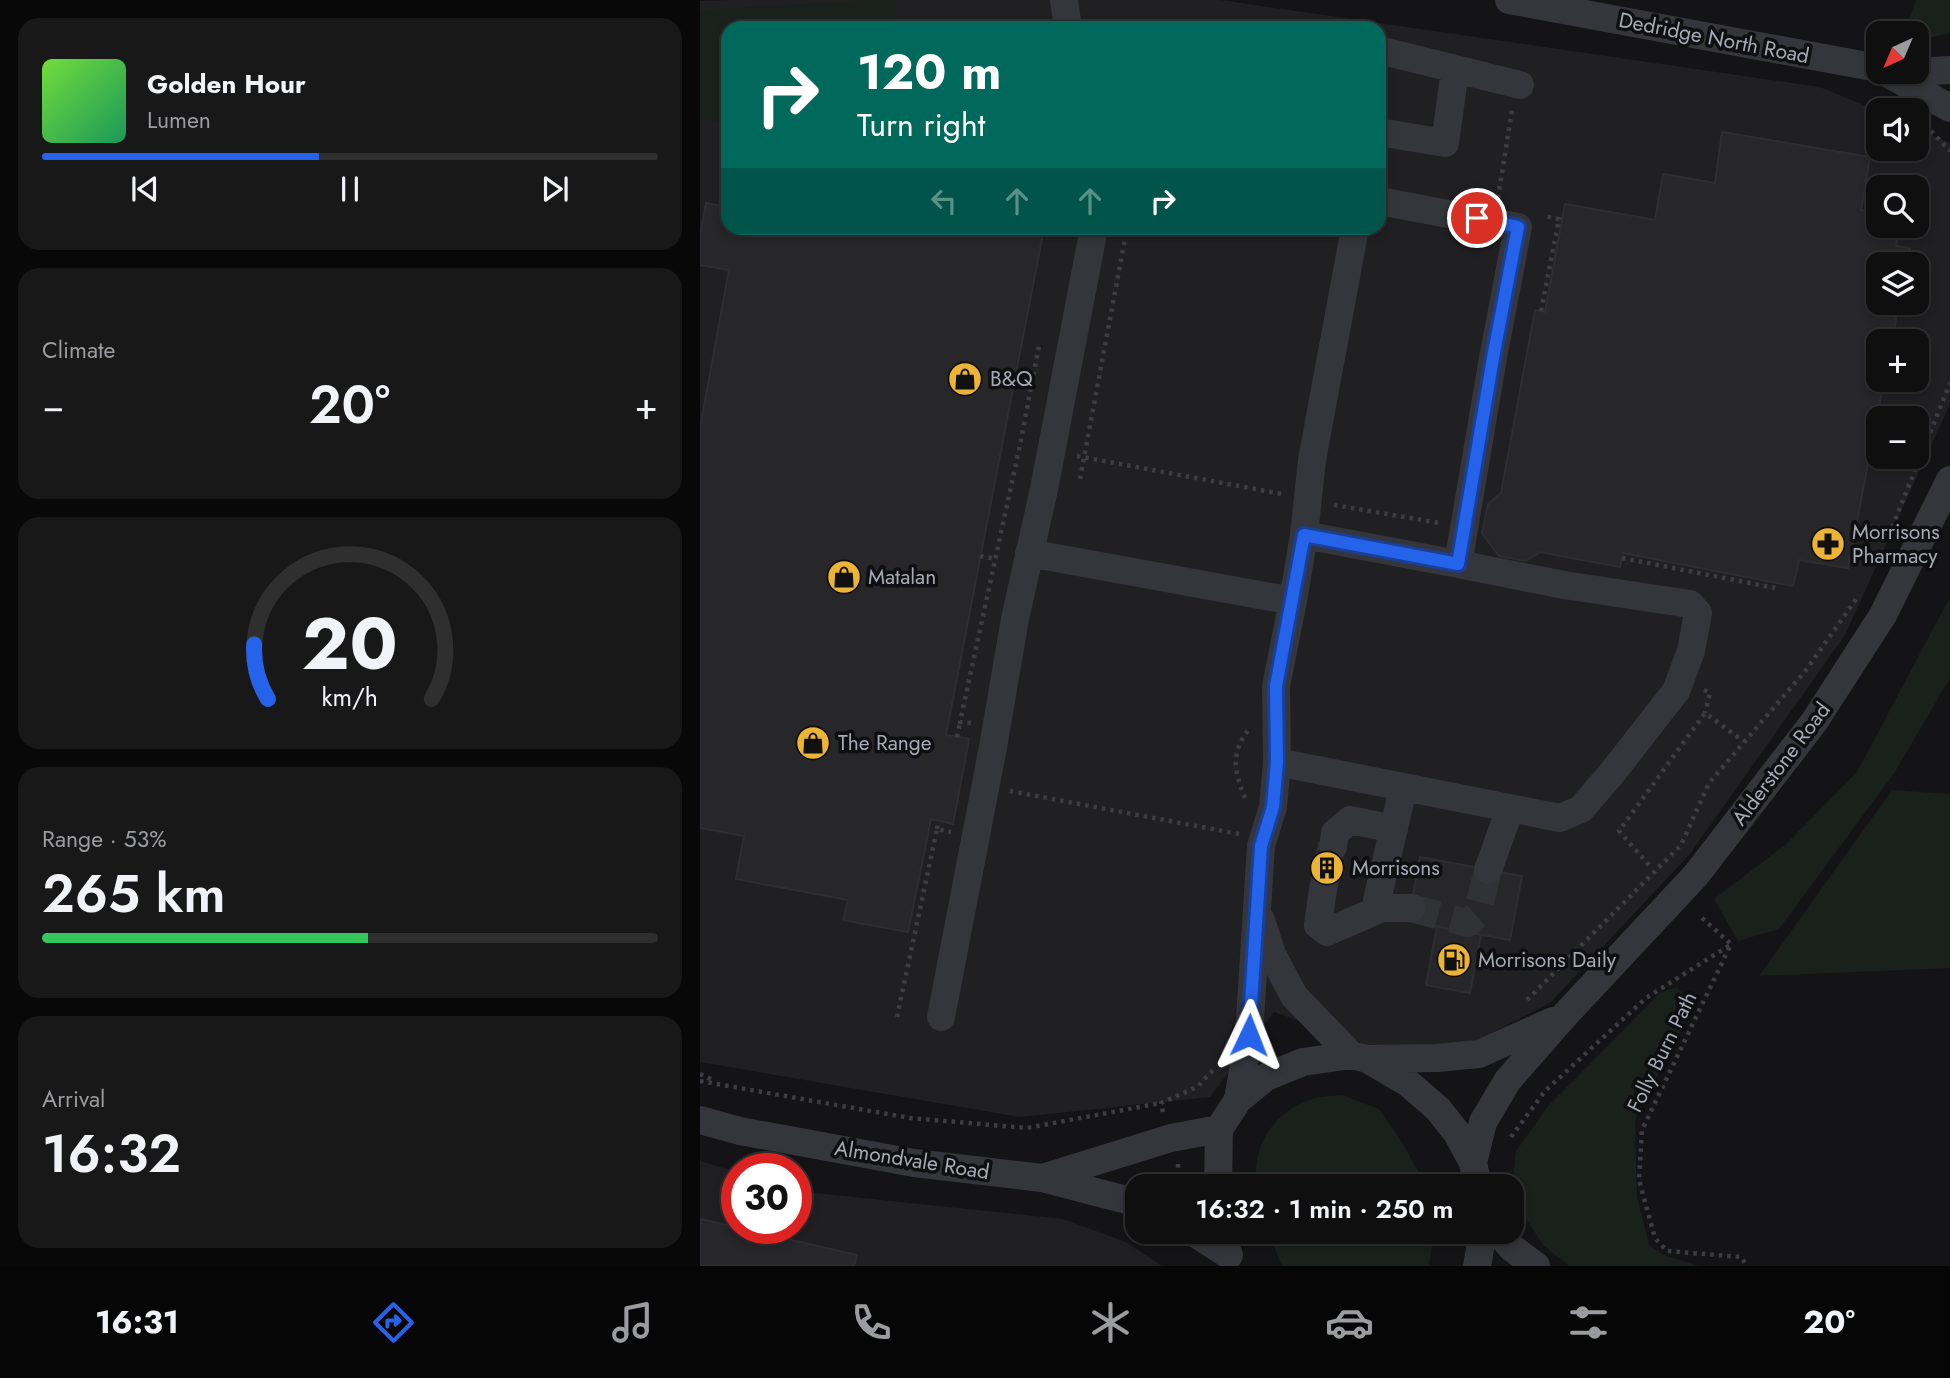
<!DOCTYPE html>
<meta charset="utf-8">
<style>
body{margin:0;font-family:Jost,sans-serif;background:#181819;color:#f1f3f6;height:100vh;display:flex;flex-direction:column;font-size:26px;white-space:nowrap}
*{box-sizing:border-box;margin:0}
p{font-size:23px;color:#9b9c9f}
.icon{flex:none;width:38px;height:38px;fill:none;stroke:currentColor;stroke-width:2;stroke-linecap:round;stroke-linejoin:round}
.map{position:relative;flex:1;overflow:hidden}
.side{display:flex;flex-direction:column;gap:18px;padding:18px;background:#080809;width:700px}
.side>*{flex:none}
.guide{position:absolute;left:21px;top:21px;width:665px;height:214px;border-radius:21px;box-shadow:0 4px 10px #0003,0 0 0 2px #2f2f30;background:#00695c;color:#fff;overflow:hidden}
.needle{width:46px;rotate:224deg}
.fabs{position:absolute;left:1166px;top:21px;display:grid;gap:14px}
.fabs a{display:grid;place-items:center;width:63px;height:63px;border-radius:14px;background:#0f0f10;box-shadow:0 4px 10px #0003,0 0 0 2px #2f2f30;font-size:35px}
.speed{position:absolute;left:21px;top:1153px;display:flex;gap:14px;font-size:35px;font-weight:700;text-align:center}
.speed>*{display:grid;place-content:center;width:91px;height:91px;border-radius:50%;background:#0f0f10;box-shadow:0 4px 10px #0003,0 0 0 2px #2f2f30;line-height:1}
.speed .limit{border:10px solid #d22;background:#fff;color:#111}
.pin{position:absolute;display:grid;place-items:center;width:60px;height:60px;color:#fff;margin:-30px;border:4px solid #fff;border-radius:50%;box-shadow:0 2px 7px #0007}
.me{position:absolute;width:77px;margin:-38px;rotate:2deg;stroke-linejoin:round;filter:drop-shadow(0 0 5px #0008)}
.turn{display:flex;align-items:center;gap:24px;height:147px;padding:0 21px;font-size:32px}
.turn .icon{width:91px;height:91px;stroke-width:2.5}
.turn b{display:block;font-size:49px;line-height:60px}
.lanes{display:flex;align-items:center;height:66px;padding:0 21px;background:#0003;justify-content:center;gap:35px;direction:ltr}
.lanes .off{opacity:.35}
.big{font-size:52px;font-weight:600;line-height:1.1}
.side .widget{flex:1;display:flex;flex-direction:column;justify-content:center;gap:10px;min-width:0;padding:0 24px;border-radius:21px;background:#181819}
.side .dial{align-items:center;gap:0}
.dial svg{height:182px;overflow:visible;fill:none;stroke:#2f2f30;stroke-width:7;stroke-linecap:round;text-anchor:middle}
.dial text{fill:#f1f3f6;stroke:none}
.song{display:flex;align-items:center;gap:21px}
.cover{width:84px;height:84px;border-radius:10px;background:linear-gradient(135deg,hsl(100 70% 55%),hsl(150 70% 35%))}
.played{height:7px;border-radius:4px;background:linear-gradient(90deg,#2563eb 45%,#2f2f30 45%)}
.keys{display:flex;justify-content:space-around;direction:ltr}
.heat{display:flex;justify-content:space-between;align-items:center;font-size:38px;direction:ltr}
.charge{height:10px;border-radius:5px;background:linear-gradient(90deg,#34c759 53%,#2f2f30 0)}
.trip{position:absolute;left:425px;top:1174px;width:399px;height:70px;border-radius:21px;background:#0f0f10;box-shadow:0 4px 10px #0003,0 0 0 2px #2f2f30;font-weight:600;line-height:70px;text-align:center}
.menu{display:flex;height:112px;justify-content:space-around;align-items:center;background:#060606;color:#9b9c9f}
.menu .icon{width:49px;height:49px}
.menu .selected{color:#2563eb}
.menu b{font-size:32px;color:#f1f3f6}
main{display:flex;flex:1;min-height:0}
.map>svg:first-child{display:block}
.built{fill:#202023;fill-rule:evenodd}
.green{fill:#1a201b}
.building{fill:#27272a;stroke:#2e2e32;stroke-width:2}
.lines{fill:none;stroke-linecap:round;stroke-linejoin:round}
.minor-tunnel{stroke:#313236;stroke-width:28;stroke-dasharray:28 14;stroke-linecap:butt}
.path{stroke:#3b3d42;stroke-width:4.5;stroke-dasharray:3.5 5;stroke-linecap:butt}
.minor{stroke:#35363b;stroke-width:28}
.route-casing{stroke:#184099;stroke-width:18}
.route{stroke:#2563eb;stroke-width:12}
.labels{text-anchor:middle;stroke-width:7;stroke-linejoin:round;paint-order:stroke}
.street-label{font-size:21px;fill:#a6aab6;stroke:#0f0f11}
.poi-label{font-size:21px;fill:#a6aab6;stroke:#0f0f11;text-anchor:start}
</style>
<main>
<section class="side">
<div class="widget">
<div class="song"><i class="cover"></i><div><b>Golden Hour</b><p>Lumen</p></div></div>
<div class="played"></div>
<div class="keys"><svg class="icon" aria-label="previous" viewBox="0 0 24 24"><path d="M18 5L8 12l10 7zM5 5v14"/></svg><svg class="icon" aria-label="pause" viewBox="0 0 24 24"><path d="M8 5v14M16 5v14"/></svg><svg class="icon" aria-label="next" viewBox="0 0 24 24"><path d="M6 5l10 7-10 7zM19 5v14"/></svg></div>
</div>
<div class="widget"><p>Climate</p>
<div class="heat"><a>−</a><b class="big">20°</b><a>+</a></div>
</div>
<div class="widget dial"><svg viewBox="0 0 100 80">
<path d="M14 69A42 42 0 1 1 86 69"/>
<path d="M14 69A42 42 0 0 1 8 45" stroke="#2563eb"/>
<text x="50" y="56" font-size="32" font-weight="700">20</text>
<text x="50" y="72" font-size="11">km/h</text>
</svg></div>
<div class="widget"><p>Range · 53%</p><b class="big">265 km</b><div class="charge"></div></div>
<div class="widget"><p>Arrival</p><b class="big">16:32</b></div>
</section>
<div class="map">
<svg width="1250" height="1266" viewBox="0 0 1250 1266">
<rect width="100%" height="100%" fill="#141416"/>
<path class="built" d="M28 0H520L1120 87 1178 111V149H1216V128L1250 143V404L1145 635 989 855 850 1003 766 1046H669L574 1012 510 1097 320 1117 0 1062V1ZM28 28H679V228H28ZM1178 187H1216V226H1178ZM1178 264H1216V303H1178ZM1178 341H1216V380H1178ZM1178 418H1216V457H1178Z
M0 1161 37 1172V1228H96V1191L363 1219 426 1242 462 1266H0Z"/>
<path class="green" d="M172 0H196V23L123 19 96 28H28V114L25 123 0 118V10Z
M1216 0H1250V33L1216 41V33H1204Z
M1250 597V678L1195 772 1079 929 1038 941 1014 899 1085 845 1157 772Z
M1192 790 1250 794V968L1059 976Z
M977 987 994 1006 935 1120 937 1197 949 1245 964 1255 999 1266H869L843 1245 823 1214 812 1187 816 1151 848 1106 960 993Z
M642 1095 679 1109 702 1142 726 1186H557C551 1148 572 1113 609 1100 619 1096 631 1096 642 1095Z
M568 1232H734L729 1266H582Z"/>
<path class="building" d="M1022 132 1170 157 1161 210 1178 213V226H1199L1196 246 1210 248 1207 264H1178V303H1199L1192 341H1178V380H1184L1148 568 1099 560 1093 586 923 553 920 567 845 553 840 552 826 561 799 556 782 533 788 504 801 493 835 310 845 312 865 204 955 220 963 174 1015 183Z
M6 203 28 207V228H344L246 735 269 739 253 824 231 819 208 932 143 920 148 900 36 879 44 836 0 828V428L29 270 0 265V236Z
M619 843 643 848 636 891 611 887Z
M720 857 822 876 810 940 708 921Z
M737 926 781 935 770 993 726 985Z
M0 1219 157 1255 154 1266H0Z"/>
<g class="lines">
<path class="minor-tunnel" d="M623 889 633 847
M711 908 768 923 777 915 788 870"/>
<path class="path" d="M1231 131 1250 151
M798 198 812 110
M841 311 859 219 844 216
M314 380 332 383
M377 456 582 494
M380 479 427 228
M634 505 740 523
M1189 535 1250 383
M280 556 296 559
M922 558 1075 588
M1004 690 1010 693 1005 713
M271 723 260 722 320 445 339 346
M257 737 260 722
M310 791 539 834
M545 798C534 770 530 754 549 729
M237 829 238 821
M949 865 919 831 1005 713 1043 741
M1002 918 1031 944 942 1130 939 1180 955 1238 967 1251 1041 1257 1047 1266
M827 1000 981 845 1009 783 1106 670 1159 595
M197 1017 237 829 251 832
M0 1074 15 1081
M0 1081 210 1118 327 1128 461 1103
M463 1112 461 1103 497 1087 515 1068
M811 1137 845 1091 946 998 1030 945
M478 1164V1186
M443 1232 467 1243"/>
<path class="minor" d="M364 0 368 28
M809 0 1178 68
M679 50 820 85
M1185 72 1250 108
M1216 72 1250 70
M679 132 745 143 755 70
M604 535 758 564
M329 553 593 601
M577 762 860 818 881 809 912 773 976 691 991 651 998 613 990 604 864 585 758 564 793 358 818 227 679 201
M703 789 677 900 682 908H711
M633 847 635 833 650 820 694 829
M788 870 810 809
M623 889 618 925 627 932 682 908
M561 920 572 954 594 996 651 1055
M241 1017 293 747 315 619 344 489 394 228
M667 1059 737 1058 779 1054 853 1021
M538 1100 549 1035 561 846 573 807 577 762 576 686 593 601 604 535 612 460 655 228
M0 1120 40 1131 214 1163 342 1178 438 1203
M773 1163 783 1122 808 1080 865 1015 996 875 1114 722 1183 615 1250 480
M342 1178 471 1138 519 1129
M518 1186 519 1129 538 1100 566 1077 603 1062 651 1055 667 1059 708 1083 738 1109 757 1133 773 1163 778 1186
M493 1232 529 1255
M798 1232 812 1248 836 1266
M777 1266 783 1232"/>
</g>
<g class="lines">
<g class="route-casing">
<path id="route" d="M549 1035 561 846 573 807 577 762 576 686 604 535 758 564 793 358 818 227 777 218"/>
</g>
<use href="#route" class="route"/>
</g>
<defs>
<g id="shop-disc" transform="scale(1.75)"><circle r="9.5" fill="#ecb436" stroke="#0f0f11"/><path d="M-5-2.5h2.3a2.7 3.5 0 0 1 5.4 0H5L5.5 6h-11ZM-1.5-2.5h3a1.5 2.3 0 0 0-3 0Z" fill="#111"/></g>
<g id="pharmacy-disc" transform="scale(1.75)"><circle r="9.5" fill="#ecb436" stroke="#0f0f11"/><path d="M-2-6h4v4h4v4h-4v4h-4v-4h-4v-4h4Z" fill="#111"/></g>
<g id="building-disc" transform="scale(1.75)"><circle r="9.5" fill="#ecb436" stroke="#0f0f11"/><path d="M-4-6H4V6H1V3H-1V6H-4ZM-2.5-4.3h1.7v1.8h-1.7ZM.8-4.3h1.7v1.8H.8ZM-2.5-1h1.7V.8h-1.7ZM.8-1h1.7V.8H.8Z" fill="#111"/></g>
<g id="fuel-disc" transform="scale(1.75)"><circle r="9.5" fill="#ecb436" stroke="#0f0f11"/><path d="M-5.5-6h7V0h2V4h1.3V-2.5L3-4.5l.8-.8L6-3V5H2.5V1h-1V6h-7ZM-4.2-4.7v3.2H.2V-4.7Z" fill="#111"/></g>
</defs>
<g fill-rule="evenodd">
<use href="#shop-disc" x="265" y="379"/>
<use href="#pharmacy-disc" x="1128" y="544"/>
<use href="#shop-disc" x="144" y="577"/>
<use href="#shop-disc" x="113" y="743"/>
<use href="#building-disc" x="627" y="868"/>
<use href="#fuel-disc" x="754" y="960"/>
</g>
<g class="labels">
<g class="street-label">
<text transform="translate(1014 38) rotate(11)" y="7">Dedridge North Road</text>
<text transform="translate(1081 764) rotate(-53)" y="7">Alderstone Road</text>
<text transform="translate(962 1052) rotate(-64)" y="7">Folly Burn Path</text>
<text transform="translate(212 1160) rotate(9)" y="7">Almondvale Road</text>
</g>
<g class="poi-label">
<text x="290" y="386">B&amp;Q</text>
<text x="1152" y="539">Morrisons<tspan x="1152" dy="24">Pharmacy</tspan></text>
<text x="168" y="584">Matalan</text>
<text x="138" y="750">The Range</text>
<text x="652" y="875">Morrisons</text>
<text x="778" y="967">Morrisons Daily</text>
</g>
</g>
</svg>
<div class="fabs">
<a><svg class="needle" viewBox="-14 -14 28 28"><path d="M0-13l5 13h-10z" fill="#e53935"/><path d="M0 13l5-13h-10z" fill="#9b9c9f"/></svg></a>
<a><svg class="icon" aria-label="sound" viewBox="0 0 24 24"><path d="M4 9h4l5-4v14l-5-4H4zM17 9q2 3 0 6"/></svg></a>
<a><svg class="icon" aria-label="search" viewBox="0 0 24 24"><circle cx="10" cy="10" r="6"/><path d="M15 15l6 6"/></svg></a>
<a><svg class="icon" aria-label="layers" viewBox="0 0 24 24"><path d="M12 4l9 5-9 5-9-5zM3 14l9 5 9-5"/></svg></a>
<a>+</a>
<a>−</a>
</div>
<div class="speed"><div class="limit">30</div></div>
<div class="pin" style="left:777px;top:218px;background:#d93025"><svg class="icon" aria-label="arrive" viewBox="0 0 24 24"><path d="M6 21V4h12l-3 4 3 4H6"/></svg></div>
<svg class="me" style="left:549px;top:1035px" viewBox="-20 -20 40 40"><path d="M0-17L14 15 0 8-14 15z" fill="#2563eb" stroke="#fff" stroke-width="4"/></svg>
<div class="trip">16:32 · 1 min · 250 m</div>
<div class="guide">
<div class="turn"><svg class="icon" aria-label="right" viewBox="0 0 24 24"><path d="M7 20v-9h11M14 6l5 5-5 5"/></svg><div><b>120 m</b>Turn right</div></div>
<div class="lanes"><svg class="icon off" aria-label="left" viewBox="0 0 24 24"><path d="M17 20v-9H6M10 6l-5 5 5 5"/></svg><svg class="icon off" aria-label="ahead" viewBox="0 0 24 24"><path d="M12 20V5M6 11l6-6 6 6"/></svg><svg class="icon off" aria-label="ahead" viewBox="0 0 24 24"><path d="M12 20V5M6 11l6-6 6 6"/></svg><svg class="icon" aria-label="right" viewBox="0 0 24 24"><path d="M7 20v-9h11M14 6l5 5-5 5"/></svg></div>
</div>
</div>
</main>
<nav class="menu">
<b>16:31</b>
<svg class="icon selected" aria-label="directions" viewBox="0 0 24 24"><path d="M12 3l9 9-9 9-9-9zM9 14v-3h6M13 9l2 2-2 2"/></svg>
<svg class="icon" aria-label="music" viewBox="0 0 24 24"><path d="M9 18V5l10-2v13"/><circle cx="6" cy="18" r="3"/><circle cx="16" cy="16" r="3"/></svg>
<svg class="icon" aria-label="phone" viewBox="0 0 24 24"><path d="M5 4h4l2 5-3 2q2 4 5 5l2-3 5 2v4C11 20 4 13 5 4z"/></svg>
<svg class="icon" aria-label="climate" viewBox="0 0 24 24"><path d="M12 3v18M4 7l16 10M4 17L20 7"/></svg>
<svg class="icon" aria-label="car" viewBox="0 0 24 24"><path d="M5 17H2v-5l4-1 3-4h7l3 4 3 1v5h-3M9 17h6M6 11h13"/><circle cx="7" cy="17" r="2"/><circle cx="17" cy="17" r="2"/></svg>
<svg class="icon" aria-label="filters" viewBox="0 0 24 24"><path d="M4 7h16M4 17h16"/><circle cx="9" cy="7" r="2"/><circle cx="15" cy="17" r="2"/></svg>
<b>20°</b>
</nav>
